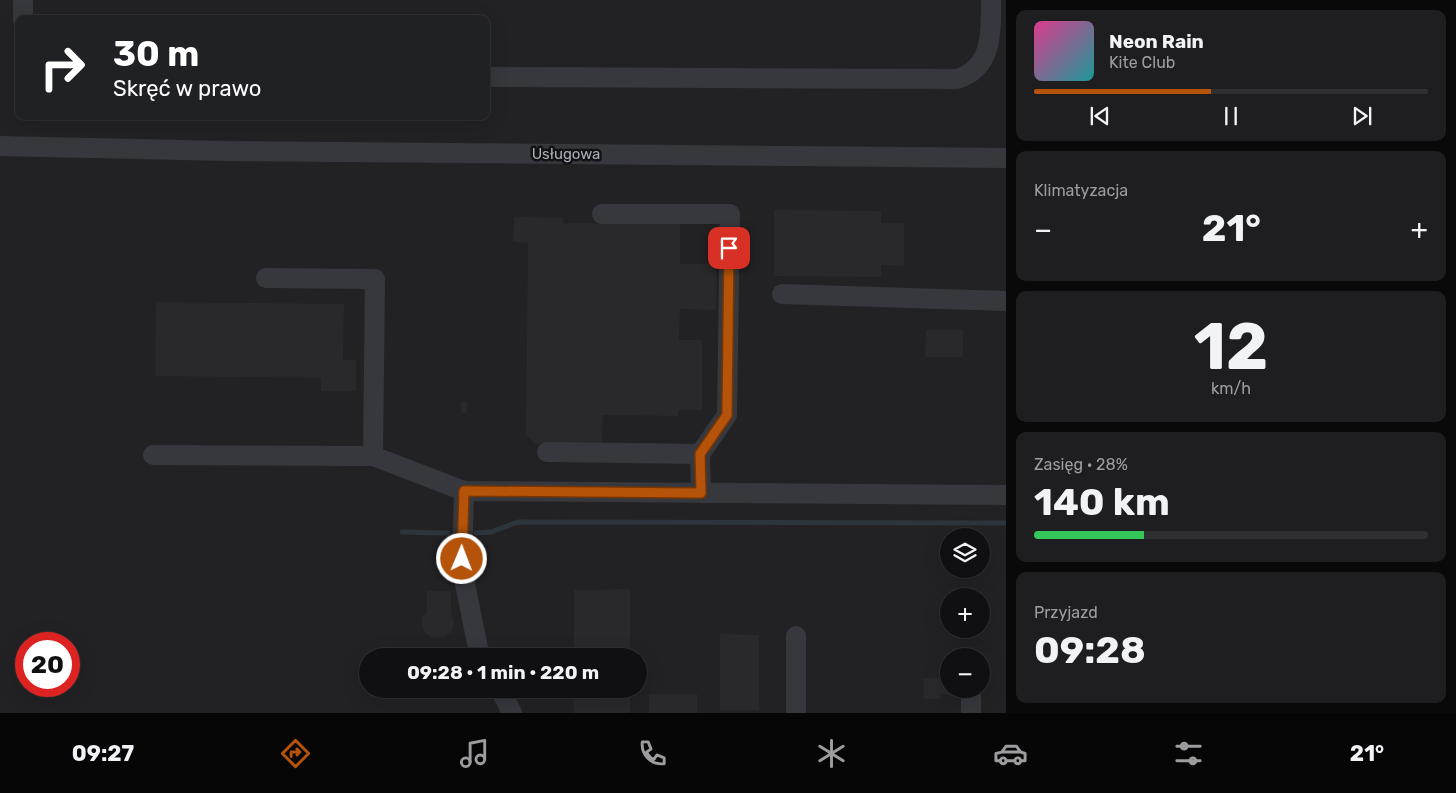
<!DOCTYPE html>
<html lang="pl">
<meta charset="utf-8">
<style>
body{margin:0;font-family:Rubik,sans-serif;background:#1e1e20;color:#f1f3f6;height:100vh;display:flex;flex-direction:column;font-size:19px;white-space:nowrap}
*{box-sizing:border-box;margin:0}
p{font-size:16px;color:#9c9d9f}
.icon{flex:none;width:28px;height:28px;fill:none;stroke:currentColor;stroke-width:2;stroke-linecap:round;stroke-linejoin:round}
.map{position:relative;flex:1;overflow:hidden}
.side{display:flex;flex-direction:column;gap:10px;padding:10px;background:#09090a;width:450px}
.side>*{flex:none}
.guide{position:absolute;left:15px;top:15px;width:475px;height:105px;border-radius:10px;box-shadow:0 5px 20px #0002,0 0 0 1px #303032;background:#202124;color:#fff;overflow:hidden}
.buttons{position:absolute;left:940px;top:528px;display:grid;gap:10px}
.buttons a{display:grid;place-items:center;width:50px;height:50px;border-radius:50%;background:#101012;box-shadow:0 5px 20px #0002,0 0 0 1px #303032;font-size:25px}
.speed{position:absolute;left:15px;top:632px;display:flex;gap:10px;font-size:25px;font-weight:700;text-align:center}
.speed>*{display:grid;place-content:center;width:65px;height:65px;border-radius:50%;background:#101012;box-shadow:0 5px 20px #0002,0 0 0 1px #303032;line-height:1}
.speed .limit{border:8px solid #d22;background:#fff;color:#111}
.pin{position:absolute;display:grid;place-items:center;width:42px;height:42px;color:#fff;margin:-21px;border-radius:10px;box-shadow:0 2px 8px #0006}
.me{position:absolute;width:55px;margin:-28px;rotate:1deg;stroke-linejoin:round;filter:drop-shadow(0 0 4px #0008)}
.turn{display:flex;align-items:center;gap:18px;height:105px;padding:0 15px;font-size:22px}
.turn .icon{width:65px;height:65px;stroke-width:2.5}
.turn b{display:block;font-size:35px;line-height:42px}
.big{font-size:38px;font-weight:700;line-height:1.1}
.side .widget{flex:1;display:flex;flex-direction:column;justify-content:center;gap:8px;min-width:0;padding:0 18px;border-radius:10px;background:#1e1e20}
.side .dial{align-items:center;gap:0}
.dial b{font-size:65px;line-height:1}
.song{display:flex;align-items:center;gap:15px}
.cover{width:60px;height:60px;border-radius:8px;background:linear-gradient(135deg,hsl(330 70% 55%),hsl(180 70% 35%))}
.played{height:5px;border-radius:2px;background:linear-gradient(90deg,#b45309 45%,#303032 45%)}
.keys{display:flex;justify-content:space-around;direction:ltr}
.heat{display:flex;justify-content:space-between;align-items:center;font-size:28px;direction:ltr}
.charge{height:8px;border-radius:4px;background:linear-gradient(90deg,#34c759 28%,#303032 0)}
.trip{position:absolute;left:359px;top:648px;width:288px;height:50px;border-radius:25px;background:#101012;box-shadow:0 5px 20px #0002,0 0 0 1px #303032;font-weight:700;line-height:50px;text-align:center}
.tabs{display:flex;height:80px;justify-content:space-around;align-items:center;background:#060607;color:#9c9d9f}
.tabs .icon{width:35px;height:35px}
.tabs .on{color:#b45309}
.tabs b{font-size:22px;color:#f1f3f6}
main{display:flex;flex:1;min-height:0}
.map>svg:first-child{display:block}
.built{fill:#222225;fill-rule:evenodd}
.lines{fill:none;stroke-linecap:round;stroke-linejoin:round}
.stream{stroke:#2c353c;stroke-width:5}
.building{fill:#29292c}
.minor{stroke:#37383d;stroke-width:20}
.route-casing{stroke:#753606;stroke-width:12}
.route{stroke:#b45309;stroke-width:9}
.labels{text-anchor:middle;stroke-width:5;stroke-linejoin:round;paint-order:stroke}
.street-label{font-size:15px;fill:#a8adb8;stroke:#111113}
</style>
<main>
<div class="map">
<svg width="1006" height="713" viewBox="0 0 1006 713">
<rect width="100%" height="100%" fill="#161618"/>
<path class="built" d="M0 0H1006V713H0ZM19 19H486V116H19ZM949 536H981V569H949ZM949 596H981V629H949ZM26 644H69V686H26ZM368 656H638V689H368ZM949 656H981V689H949Z"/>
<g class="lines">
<path class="stream" d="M402 532 448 533
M476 533 491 532 518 522 1006 523"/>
</g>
<path class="building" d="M774 210 881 211V223H904V266L881 265V277L774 276Z
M514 217 563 218V223L680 224V264H716V310L680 309 679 340H702V410H678V416L603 415 602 445 535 444 526 434 528 243 513 242Z
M156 302 344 304 343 360H356V391H321V378L155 376Z
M926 330H963V357H925Z
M461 402H467V413H461Z
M630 589V656H574V590Z
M427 591H451V612L454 623 452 631 443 638 431 637 425 633 422 625V618L427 612Z
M720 634 759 635V710H720Z
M949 677V689H961V697L940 694V699H924L923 678Z
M574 689H630V713H574Z
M649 694H697V713H649Z"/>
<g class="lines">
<path class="minor" d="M23 19V0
M486 77 957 79C993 68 991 32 991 0
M0 146 227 151 1006 158
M602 214H730L727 415 700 454 701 493
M266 278 375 279 373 456
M782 294 1006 301
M547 452 700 454
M153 455 373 456 464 491 1006 495
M464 491 462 569 478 648 482 656
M796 636V713
M500 689 512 713
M971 689V713"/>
</g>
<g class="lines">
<g class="route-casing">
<path id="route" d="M462 559 464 491 701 493 700 454 727 415 729 248"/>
</g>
<use href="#route" class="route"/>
</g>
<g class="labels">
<g class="street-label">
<text x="566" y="159">Usługowa</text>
</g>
</g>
</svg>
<div class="buttons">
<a><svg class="icon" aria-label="layers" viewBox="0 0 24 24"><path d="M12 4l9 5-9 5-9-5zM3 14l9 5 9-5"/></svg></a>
<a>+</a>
<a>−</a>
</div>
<div class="speed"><div class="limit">20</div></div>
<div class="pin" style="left:729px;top:248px;background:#d93025"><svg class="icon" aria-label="arrive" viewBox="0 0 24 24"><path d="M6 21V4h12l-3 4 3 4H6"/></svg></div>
<svg class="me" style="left:462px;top:559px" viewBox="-20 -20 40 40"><circle r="17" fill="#b45309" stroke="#fff" stroke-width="3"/><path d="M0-11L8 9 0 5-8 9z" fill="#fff"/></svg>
<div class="trip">09:28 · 1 min · 220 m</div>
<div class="guide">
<div class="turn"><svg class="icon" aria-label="right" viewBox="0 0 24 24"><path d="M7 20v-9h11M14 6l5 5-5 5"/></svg><div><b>30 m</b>Skręć w prawo</div></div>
</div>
</div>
<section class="side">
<div class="widget">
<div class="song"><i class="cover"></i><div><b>Neon Rain</b><p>Kite Club</p></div></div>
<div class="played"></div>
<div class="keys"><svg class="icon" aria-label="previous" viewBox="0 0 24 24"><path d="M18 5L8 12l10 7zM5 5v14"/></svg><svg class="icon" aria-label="pause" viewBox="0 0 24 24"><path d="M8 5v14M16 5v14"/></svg><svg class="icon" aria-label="next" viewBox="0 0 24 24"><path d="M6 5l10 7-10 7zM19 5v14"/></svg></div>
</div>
<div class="widget"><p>Klimatyzacja</p>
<div class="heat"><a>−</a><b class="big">21°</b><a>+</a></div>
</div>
<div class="widget dial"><b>12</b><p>km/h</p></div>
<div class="widget"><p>Zasięg · 28%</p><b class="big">140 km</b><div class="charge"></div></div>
<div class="widget"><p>Przyjazd</p><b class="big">09:28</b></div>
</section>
</main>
<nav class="tabs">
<b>09:27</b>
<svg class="icon on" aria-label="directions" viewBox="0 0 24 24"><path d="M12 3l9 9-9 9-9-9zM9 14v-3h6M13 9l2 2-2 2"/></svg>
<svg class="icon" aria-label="music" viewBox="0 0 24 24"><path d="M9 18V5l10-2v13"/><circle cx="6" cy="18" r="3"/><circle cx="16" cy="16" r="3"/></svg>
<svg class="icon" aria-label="phone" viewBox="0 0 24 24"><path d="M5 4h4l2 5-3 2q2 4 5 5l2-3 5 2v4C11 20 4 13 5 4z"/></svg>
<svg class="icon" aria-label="climate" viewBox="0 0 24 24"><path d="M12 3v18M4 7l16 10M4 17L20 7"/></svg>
<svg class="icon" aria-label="car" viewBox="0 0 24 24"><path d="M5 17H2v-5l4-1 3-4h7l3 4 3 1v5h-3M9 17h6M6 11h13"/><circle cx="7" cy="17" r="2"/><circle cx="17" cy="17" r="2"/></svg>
<svg class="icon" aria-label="filters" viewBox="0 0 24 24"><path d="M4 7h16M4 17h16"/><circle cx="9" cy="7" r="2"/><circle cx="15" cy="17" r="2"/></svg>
<b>21°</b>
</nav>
